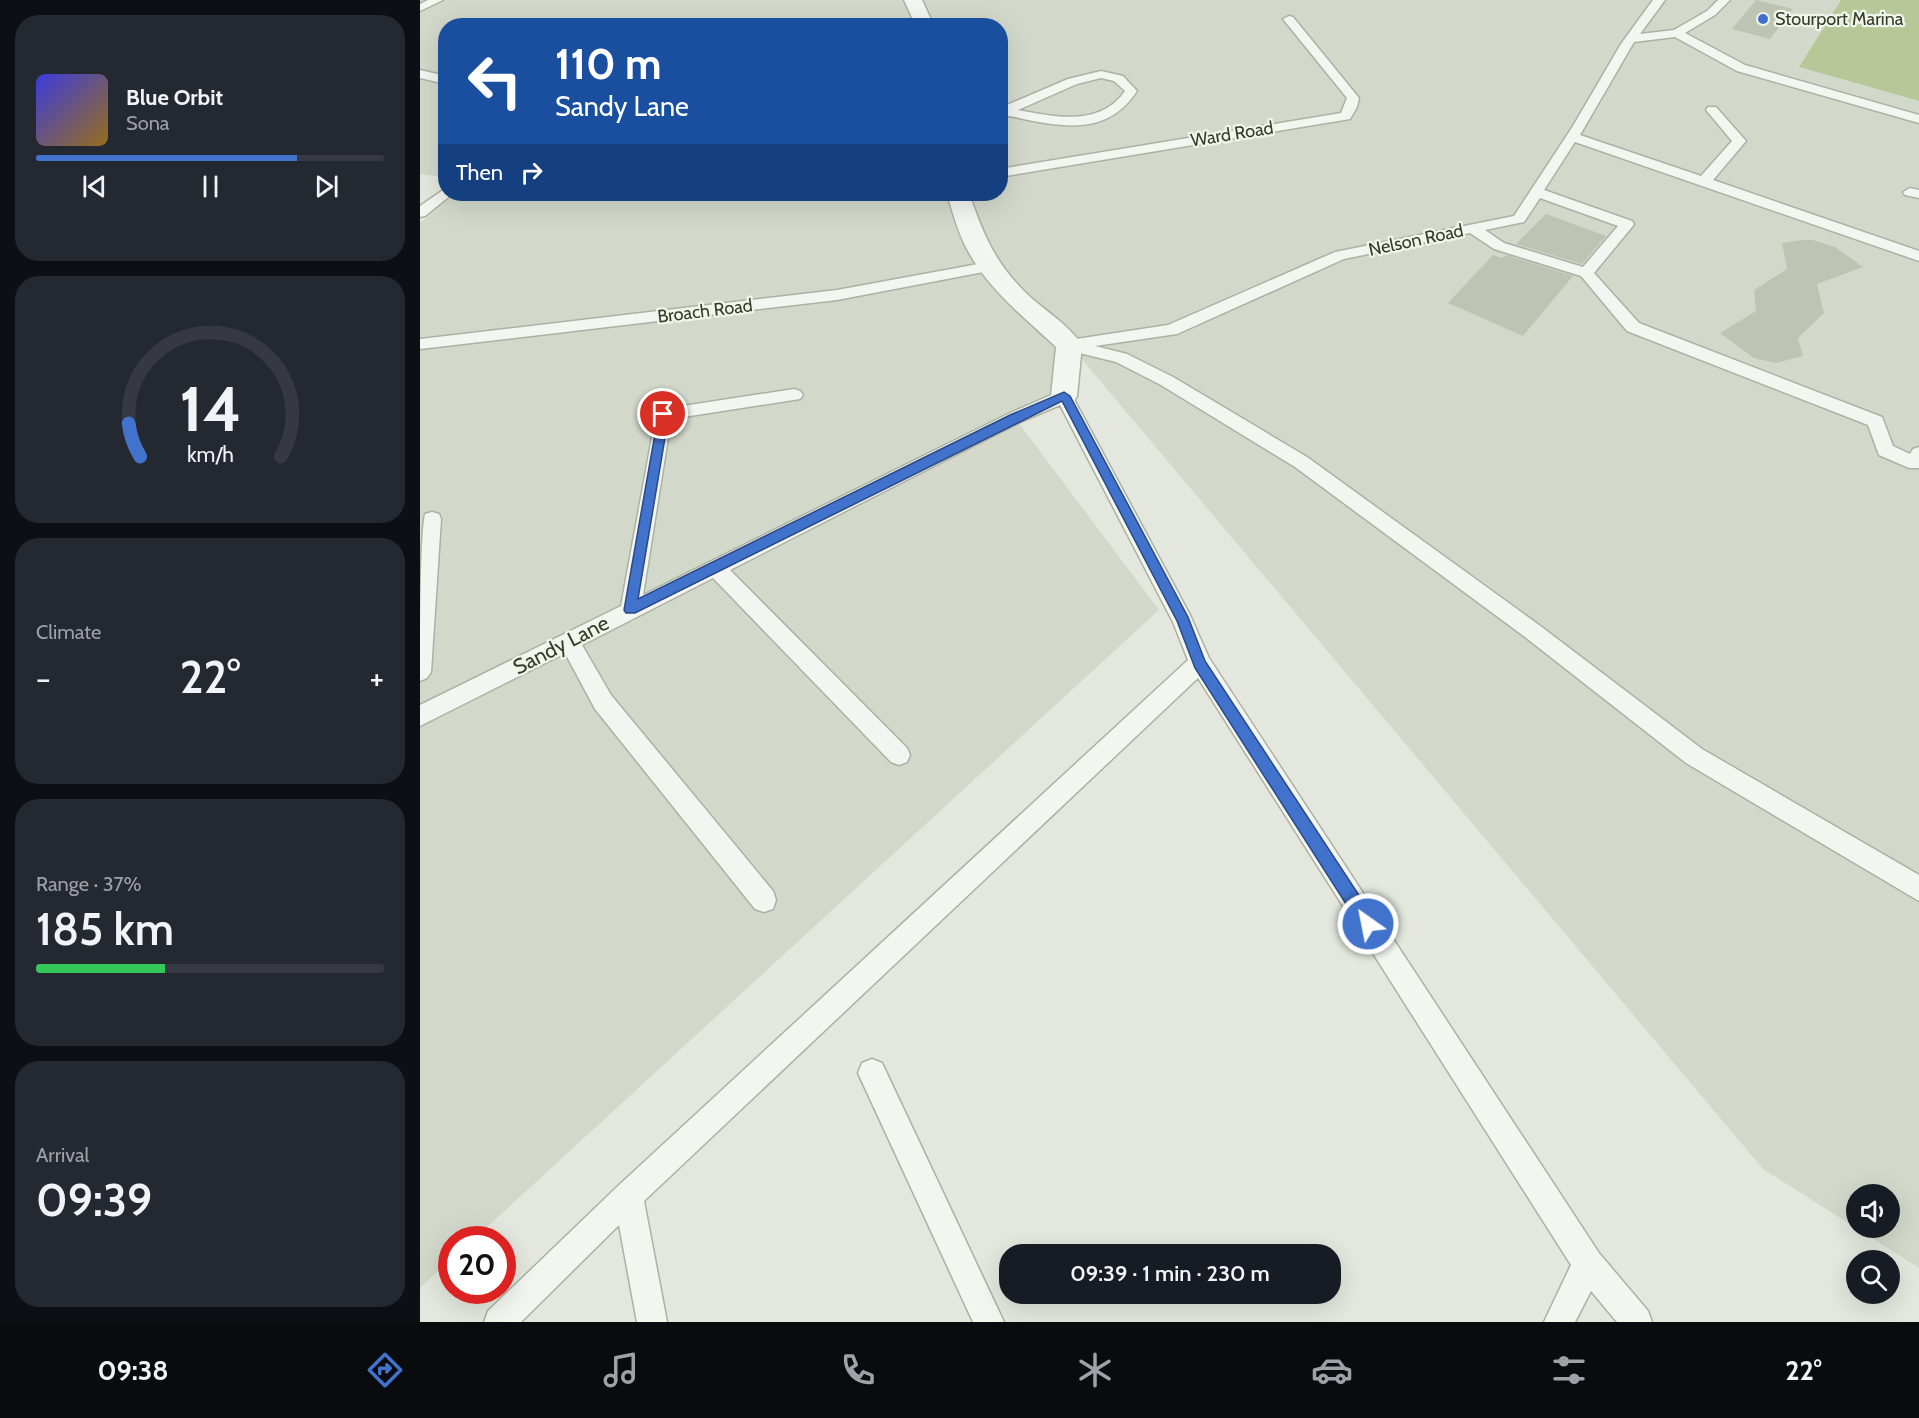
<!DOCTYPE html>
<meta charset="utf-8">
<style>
body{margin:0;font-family:Cabin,sans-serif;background:#242831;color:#f1f3f6;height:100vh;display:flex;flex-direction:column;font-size:22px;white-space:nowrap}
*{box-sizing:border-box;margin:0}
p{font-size:20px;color:#9ea1a6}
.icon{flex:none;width:33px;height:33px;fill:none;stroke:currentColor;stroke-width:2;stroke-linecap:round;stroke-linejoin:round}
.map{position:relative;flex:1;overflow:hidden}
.side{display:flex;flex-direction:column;gap:15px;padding:15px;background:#0d0f14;width:420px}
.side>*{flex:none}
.hud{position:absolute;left:18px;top:18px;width:570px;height:183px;border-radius:24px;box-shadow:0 6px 24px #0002;background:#1a4fa0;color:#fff;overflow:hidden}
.controls{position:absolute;left:1426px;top:1184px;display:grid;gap:12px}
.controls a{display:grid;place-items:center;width:54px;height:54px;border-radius:50%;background:#171b24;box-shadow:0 6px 24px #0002;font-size:30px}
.speed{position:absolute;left:18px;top:1226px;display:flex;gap:12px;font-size:30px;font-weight:700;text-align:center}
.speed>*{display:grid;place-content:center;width:78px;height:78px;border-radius:50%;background:#171b24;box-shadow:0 6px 24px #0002;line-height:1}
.speed .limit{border:9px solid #d22;background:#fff;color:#111}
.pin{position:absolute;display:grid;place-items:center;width:51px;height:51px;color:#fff;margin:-26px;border:3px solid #fff;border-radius:50%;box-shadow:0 2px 6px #0007}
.me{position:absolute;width:66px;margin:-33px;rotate:327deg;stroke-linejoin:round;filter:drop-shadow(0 0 4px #0008)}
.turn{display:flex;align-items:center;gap:21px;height:126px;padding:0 18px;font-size:27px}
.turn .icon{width:78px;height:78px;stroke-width:2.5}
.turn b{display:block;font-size:42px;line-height:51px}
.then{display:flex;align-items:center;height:57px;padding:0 18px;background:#0003;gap:12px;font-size:22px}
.big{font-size:45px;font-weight:600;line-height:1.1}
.side .card{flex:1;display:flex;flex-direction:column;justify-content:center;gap:9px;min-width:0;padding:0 21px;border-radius:24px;background:#242831}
.side .dial{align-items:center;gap:0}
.dial svg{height:156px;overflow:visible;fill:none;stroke:#363941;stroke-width:7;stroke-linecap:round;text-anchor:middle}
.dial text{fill:#f1f3f6;stroke:none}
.song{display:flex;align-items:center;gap:18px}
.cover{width:72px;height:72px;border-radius:9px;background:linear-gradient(135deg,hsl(240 70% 55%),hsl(40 70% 35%))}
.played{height:6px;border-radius:3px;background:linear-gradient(90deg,#4172cc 75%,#363941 75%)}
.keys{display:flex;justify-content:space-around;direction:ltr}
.heat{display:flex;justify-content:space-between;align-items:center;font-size:33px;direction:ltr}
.charge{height:9px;border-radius:4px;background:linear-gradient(90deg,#34c759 37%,#363941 0)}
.trip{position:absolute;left:579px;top:1244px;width:342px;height:60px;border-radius:24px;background:#171b24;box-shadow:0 6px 24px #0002;font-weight:600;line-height:60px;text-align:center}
.menu{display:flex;height:96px;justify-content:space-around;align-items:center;background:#090b0e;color:#9ea1a6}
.menu .icon{width:42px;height:42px}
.menu .selected{color:#4172cc}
.menu b{font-size:27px;color:#f1f3f6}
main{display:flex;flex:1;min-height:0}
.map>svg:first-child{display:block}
.built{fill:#d2d9cb;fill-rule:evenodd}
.water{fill:#b8c798}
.building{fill:#bdc4b4}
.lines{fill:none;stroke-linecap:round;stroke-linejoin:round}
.lane-casing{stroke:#abb1a3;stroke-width:3}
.street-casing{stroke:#abb1a3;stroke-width:3}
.lane{fill:#f3f5f0;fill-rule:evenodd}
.street{fill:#f3f5f0;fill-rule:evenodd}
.route{fill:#4172cc;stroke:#2a4a85;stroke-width:1.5}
.poi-dot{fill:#4172cc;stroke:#f1f5ec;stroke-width:2}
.labels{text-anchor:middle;stroke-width:4.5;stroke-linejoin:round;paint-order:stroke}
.far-poi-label{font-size:18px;fill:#333d27;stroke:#f1f5ec;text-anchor:start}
.far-street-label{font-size:18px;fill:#333d27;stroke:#f1f5ec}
.street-label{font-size:21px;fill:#333d27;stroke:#f1f5ec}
</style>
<main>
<section class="side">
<div class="card">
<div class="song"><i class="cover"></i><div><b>Blue Orbit</b><p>Sona</p></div></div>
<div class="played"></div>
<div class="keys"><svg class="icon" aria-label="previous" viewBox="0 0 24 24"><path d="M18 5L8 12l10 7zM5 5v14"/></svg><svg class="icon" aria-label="pause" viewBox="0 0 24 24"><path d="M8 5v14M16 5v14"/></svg><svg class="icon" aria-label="next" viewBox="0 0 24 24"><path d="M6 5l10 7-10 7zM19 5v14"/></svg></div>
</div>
<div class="card dial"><svg viewBox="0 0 100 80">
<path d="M14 69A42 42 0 1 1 86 69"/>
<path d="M14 69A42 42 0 0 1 8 52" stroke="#4172cc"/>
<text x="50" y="56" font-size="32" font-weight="700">14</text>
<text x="50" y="72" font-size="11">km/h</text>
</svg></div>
<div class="card"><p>Climate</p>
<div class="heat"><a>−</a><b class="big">22°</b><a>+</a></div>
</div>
<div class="card"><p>Range · 37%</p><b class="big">185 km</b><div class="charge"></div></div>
<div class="card"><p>Arrival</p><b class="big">09:39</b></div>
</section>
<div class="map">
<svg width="1499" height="1322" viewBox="0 0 1499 1322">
<rect width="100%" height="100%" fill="#e3e7dd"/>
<path class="built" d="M0 0H1421L1379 67 1499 101V1268L1343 1169 650 345 644 396 595 418 739 610 54 1239H32L31 1259 0 1288V223L35 194H580V26H26L25 177 0 174ZM1437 1194H1470V1227H1437Z"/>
<path class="water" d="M1421 0H1499V101L1379 67Z"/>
<path class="building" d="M1336 0 1373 9 1350 39 1312 29Z
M1126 214 1186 236 1162 264 1096 244Z
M1382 240H1393L1415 247 1443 267 1397 284 1404 313 1378 338 1383 356 1356 363 1334 358 1300 333 1336 311 1334 290 1367 269 1362 243Z
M1073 255 1082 258 1086 255 1153 276 1103 336 1028 303Z"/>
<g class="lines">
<g class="lane-casing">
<path id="lane" d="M8 0H23L0 11V4Z
M1233 0H1245L1220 34 1254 30 1287 11 1298 0H1310L1295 15 1265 33 1325 65 1499 115V123L1317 71 1255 37 1214 42 1160 135 1281 176 1312 141 1286 110 1288 107H1296L1326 141 1293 180 1499 251V261L1155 142 1124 190 1212 221 1214 224 1212 227 1174 273 1219 323 1462 417 1473 446 1490 454 1493 449 1499 447V468H1489L1459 455 1448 425 1207 331 1161 276 1074 249 1050 233 924 259 757 334 675 346 707 354 753 377 887 457 1119 625 1282 749 1499 875V901L1266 763 1105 637 875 467 741 385 696 362 643 349 641 345 643 341 748 325 915 252 1094 216 1153 126 1201 44ZM1120 198 1198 226 1163 267 1084 243 1065 230 1104 222Z
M869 16 873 17 939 98 937 107 930 119 580 177V169L921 113 927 98 863 19Z
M0 70 26 76V84L0 78Z
M681 71 703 76 717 91C691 130 656 129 613 121 602 119 591 115 580 116V108L648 79ZM681 78 694 81 705 91C680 127 635 117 598 110L657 84Z
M26 188V194L31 195 5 216 0 217V206Z
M1490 188 1499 190V198L1485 195 1483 192Z
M569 262 574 264 577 267 574 270 417 300 0 349V339L417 290Z
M374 389 380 391 383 395 380 399 251 419 223 595 588 414 638 392H650L770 615 789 658 1179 1253 1228 1311 1232 1322H1197L1171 1291 1155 1322H1124L1151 1265 778 678 224 1201 247 1322H217L199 1225 101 1322H64L68 1311 198 1186 768 660 753 622 640 405 600 422 310 570 487 748 490 755 487 762 479 765 471 762 293 578 162 645 191 695 353 891 356 900 353 909 344 912 335 909 175 709 145 653 0 726V705L201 606 237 410Z
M12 512 19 514 21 519 11 672 7 678 0 681C0 650 0 535 5 514Z
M452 1059 462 1063 584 1322H553L438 1073 442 1063Z"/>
</g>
<g class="street-casing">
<path id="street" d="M484 0H502L514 26H496Z
M527 194H549C564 235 574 262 607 294 624 310 649 325 662 345L657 396 653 403 644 405 635 403 631 396 636 347C604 317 569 290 548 251 538 233 533 213 527 194Z"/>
</g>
<use href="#lane" class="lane"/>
<use href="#street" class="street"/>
</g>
<path class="route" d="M644 392 650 396 768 617 785 661 954 918 956 924 954 929 948 932 942 929 775 668 757 621 642 401 215 613H206L204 610 239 411H247L249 414 218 599 590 415Z"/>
<circle class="poi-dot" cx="1343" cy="19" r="6"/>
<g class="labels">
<g class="far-poi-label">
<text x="1355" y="25">Stourport Marina</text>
</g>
<g class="far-street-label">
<text transform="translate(812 134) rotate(-9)" y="6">Ward Road</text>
<text transform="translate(996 240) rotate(-12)" y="6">Nelson Road</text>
<text transform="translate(285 311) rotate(-7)" y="6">Broach Road</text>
</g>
<g class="street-label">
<text transform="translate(141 645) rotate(-27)" y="7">Sandy Lane</text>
</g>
</g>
</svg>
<div class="controls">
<a><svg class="icon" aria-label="sound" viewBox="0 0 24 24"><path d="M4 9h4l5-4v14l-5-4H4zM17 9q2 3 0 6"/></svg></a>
<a><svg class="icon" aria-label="search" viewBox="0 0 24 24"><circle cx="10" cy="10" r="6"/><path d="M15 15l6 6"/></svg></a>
</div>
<div class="speed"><div class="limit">20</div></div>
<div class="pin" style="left:243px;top:414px;background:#d93025"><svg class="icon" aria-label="arrive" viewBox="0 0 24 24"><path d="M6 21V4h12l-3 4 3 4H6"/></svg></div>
<svg class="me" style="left:948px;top:924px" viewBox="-20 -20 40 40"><circle r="17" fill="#4172cc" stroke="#fff" stroke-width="3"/><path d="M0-11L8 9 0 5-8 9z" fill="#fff"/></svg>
<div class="trip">09:39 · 1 min · 230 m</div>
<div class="hud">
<div class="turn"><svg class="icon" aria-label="left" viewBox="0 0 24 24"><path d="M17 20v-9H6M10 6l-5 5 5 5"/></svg><div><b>110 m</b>Sandy Lane</div></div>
<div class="then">Then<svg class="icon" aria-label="right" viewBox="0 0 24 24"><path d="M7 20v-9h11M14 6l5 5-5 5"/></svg></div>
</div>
</div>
</main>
<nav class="menu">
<b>09:38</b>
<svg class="icon selected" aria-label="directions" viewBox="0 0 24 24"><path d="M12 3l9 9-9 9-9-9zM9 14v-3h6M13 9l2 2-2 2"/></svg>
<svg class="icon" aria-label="music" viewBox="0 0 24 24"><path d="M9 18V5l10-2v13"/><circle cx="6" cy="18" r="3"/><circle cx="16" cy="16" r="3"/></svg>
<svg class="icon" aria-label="phone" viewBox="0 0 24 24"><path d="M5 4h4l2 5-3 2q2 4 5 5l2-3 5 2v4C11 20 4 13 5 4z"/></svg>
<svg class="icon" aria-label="climate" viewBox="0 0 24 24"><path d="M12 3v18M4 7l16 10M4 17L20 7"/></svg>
<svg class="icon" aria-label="car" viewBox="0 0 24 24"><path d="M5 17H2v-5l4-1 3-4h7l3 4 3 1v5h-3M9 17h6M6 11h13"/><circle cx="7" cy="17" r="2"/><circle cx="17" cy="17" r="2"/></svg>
<svg class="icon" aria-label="filters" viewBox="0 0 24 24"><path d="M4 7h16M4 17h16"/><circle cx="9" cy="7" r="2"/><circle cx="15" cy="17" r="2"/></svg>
<b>22°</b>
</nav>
